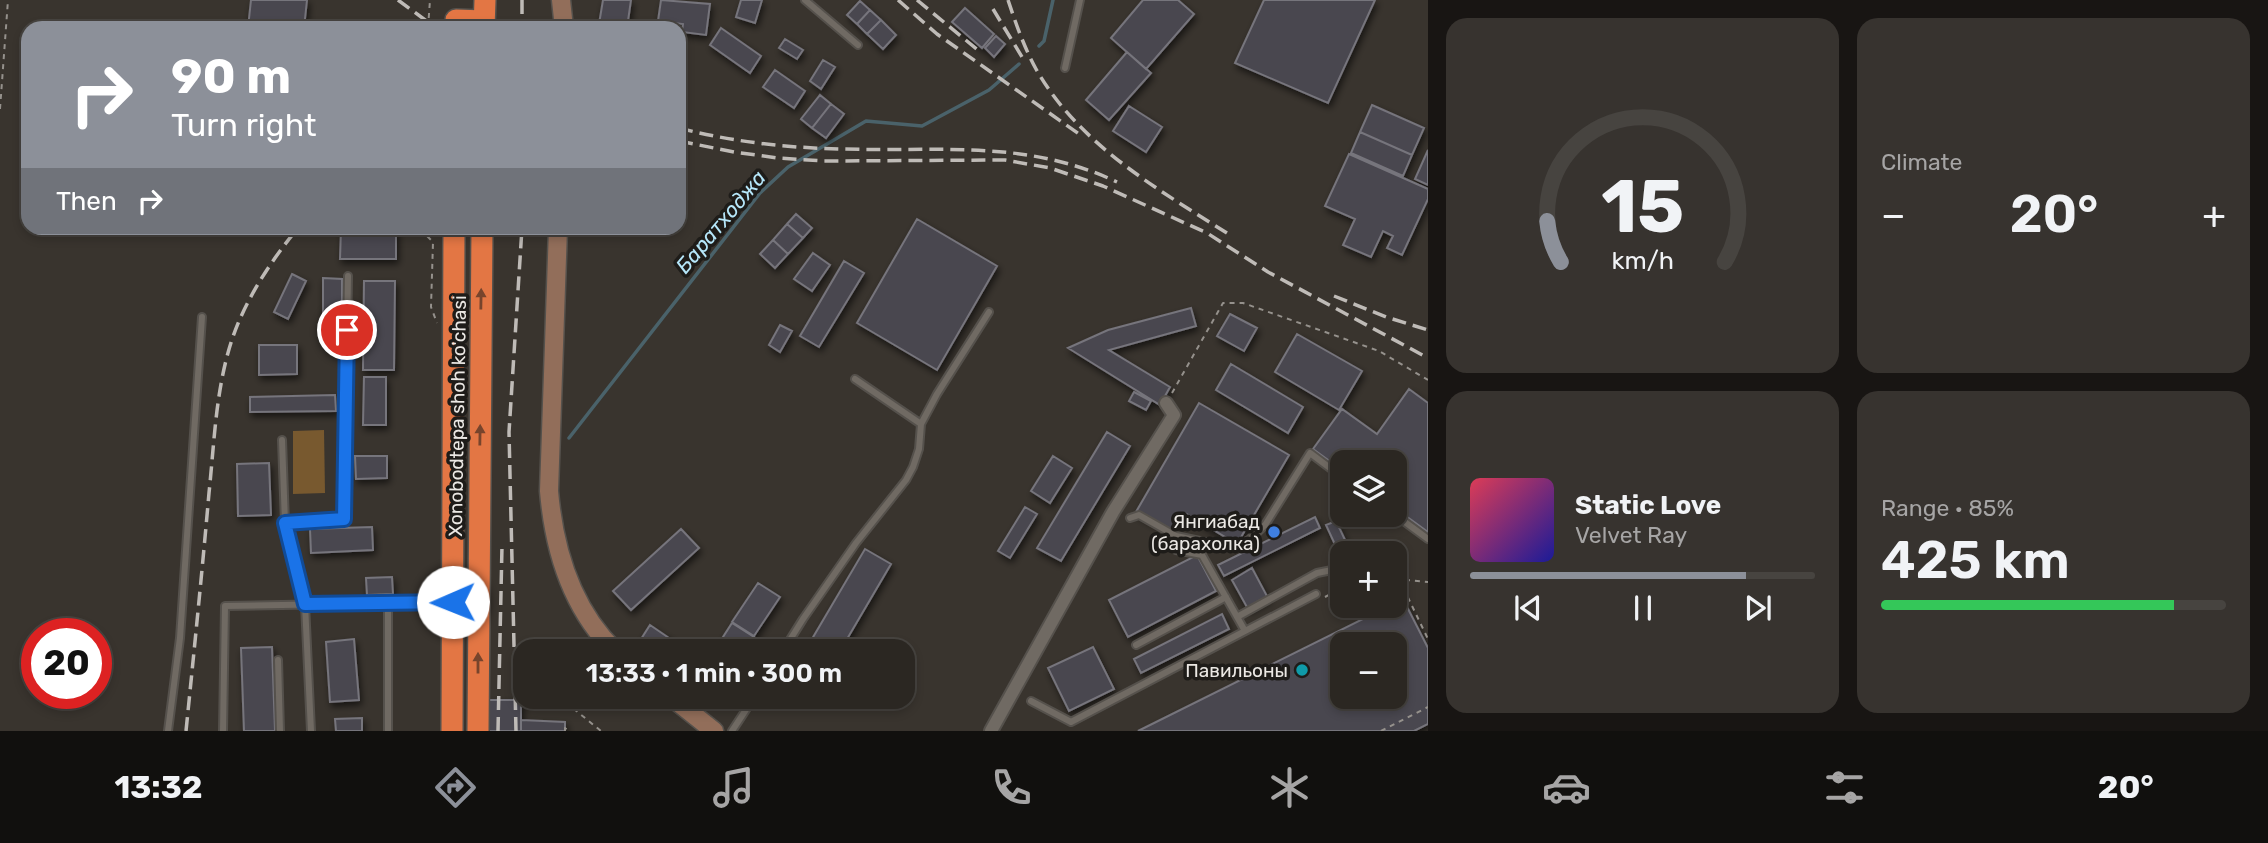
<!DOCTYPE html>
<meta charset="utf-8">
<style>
body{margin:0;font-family:Rubik,sans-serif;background:#37332f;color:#f1f3f6;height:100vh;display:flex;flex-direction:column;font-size:26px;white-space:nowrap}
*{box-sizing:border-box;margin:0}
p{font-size:23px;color:#a6a5a5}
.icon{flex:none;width:38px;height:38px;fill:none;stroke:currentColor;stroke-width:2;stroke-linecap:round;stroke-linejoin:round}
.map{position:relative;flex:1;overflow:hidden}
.side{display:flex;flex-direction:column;gap:18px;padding:18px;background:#181513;width:840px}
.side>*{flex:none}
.top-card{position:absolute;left:21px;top:21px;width:665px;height:214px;border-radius:21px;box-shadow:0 4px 10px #0003,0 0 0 2px #474440;background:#8c9099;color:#fff;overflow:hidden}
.fabs{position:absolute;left:1330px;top:450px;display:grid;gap:14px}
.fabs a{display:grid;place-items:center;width:77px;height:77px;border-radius:14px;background:#2b2722;box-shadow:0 4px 10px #0003,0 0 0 2px #474440;font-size:35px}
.speed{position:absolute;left:21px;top:618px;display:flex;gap:14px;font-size:35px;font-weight:700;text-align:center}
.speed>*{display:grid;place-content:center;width:91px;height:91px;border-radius:50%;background:#2b2722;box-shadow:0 4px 10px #0003,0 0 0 2px #474440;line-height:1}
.speed .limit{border:10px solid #d22;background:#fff;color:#111}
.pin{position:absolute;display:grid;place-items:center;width:60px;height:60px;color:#fff;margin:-30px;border:4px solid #fff;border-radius:50%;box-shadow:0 2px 7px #0007}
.me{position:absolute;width:77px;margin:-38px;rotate:269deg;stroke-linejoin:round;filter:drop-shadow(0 0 5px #0008)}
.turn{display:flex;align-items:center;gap:24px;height:147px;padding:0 35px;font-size:32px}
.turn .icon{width:91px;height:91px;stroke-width:2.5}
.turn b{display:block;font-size:49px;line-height:60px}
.then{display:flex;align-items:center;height:66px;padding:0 35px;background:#0003;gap:14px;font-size:26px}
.big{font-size:52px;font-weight:600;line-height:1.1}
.side .widget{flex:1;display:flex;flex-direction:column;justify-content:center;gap:10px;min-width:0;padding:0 24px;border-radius:21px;background:#37332f}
.side .dial{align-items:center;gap:0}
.dial svg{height:182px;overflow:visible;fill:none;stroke:#474440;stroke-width:7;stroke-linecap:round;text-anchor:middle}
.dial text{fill:#f1f3f6;stroke:none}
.song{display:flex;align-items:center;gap:21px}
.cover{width:84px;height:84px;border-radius:10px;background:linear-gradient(135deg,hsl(350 70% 55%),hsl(240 70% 35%))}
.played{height:7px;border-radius:4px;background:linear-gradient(90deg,#8c9099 80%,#474440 80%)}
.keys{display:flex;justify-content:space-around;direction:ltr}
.heat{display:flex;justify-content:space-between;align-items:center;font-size:38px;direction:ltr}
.charge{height:10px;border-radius:5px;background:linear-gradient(90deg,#34c759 85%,#474440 0)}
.side .tiles{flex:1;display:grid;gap:18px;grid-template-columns:repeat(2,1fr)}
.trip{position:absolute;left:513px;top:639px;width:402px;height:70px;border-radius:21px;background:#2b2722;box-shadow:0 4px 10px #0003,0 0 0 2px #474440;font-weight:600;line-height:70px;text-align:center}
.menu{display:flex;height:112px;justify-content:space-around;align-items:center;background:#11100e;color:#a6a5a5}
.menu .icon{width:49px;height:49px}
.menu .current{color:#8c9099}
.menu b{font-size:32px;color:#f1f3f6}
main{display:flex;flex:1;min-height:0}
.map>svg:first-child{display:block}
.green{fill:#78592f}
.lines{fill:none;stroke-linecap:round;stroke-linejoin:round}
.stream{stroke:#4a626a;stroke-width:3.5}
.building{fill:#49474f;stroke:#76747c;stroke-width:2;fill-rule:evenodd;filter:url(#shadow)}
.lane-casing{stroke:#55514c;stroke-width:10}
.street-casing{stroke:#55514c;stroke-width:16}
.secondary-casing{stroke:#55514c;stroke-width:21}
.highway-casing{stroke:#55514c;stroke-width:24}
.path{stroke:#95918c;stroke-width:2;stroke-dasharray:5 5;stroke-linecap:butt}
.lane{stroke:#706a63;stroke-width:6}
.street{stroke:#706a63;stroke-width:12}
.secondary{stroke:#926e5a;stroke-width:18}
.highway{stroke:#e37644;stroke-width:21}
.rail{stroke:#bfbbb7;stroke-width:3.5;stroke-dasharray:14 7;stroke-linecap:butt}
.oneway{fill:#77442c}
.route-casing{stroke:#114b97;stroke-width:18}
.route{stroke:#1a73e8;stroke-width:12}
.shop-dot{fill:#3f7fe0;stroke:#1e1c19;stroke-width:2.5}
.culture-dot{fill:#0f9aa8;stroke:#1e1c19;stroke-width:2.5}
.labels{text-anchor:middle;stroke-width:7;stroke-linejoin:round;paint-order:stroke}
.street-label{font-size:19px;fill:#ebe8e4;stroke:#1e1c19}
.poi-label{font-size:19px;fill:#ebe8e4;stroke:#1e1c19;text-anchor:end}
.water-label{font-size:21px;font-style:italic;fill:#b6e7fa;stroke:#1e1c19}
</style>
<main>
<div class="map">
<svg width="1428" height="731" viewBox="0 0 1428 731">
<defs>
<filter id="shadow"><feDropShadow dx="2" dy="4" stdDeviation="3.5" flood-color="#0009"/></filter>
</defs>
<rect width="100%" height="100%" fill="#39342e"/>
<path class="green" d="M324 430 325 493 293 494V431Z"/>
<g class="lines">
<path class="stream" d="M1039 46 1044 41 1053 0
M569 438 760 193 788 167 866 121 922 126 989 90 1019 64"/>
</g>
<path class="building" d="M251 0H307L304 28H248Z
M603 0H631L627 28 599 24Z
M661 0 710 4 706 35 682 32 683 24 658 21Z
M741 0H762L755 23 736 17Z
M1143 0H1178L1194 14 1146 69 1111 38Z
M1264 0H1375L1328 103 1235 63Z
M860 1 870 10 857 24 847 15Z
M965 8 994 34 982 48 952 22Z
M870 10 881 20 867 34 857 24Z
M881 20 896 35 883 49 867 34Z
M721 28 761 56 750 73 710 45Z
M996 36 1005 44 994 57 985 48Z
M785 39 803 50 797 59 779 48Z
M1127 52 1151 73 1109 120 1086 100Z
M823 60 835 67 821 89 810 81Z
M775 70 805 91 794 108 763 87Z
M820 95 831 104 812 128 801 119Z
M831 104 844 114 826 138 812 128Z
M1372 105 1424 128 1412 155 1360 132Z
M1129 106 1162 127 1146 152 1113 131Z
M1360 132 1412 155 1403 176 1351 153Z
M1428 150V185L1415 179Z
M1349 154 1428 189V199L1402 255 1387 248 1393 236 1383 231 1371 257 1343 245 1355 219 1325 206Z
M796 214 812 228 803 238 787 224Z
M917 219 997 266 937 370 857 323Z
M787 224 803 238 788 254 773 240Z
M341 229H396V259H340Z
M773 240 788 254 775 268 760 254Z
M813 253 830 265 812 291 794 279Z
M844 261 864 273 819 347 800 336Z
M292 274 306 281 288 319 274 312Z
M323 278 342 279V317H323Z
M364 281H395L394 370H363Z
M1191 308 1196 326 1109 350 1170 387 1160 405 1068 348 1108 330Z
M1230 314 1257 328 1244 351 1217 336Z
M780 325 792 331 780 352 769 345Z
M1297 334 1362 371 1339 410 1275 372Z
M259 345H297V374L259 375Z
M1231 364 1303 407 1288 433 1216 390Z
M364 377H386V425H363Z
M1409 389 1428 403V532L1395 508V462H1342V470L1313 449 1342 409 1377 434Z
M1134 392 1151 401 1146 410 1129 401Z
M335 395 336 411 250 412V397Z
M1199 403 1289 455 1237 544 1185 513 1173 533 1136 512Z
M1107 432 1130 446 1061 561 1037 548Z
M355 456H387V478L356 479Z
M1053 456 1072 468 1050 503 1031 491Z
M269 463 271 515 238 516 237 464Z
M1025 507 1037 514 1010 558 998 551Z
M1315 517 1320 528 1224 576 1218 565Z
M1336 521 1347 544 1337 549 1326 525Z
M372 527 373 550 311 553 310 529Z
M681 529 699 548 631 610 613 591Z
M865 549 891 564 840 651H832L812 639Z
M1197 555 1216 591 1128 637 1109 600Z
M1252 568 1268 598 1248 609 1232 580Z
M392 577 393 594 367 595 366 578Z
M758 583 780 597 754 636 732 622Z
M1403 599 1428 648V724L1414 731H1138ZM1342 644H1395V696H1342Z
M1222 614 1229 629 1141 673 1134 659Z
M732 623 754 637 745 651H714Z
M650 625 688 651H642L636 647Z
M354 639 359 700 330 702 326 642Z
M272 647 275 731H244L241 648Z
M1093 647 1114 689 1069 711 1048 668Z
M489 700H521V731H489Z
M362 718V731H336L335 719Z
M521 720 565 722V731H521Z"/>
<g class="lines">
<g class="lane-casing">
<path id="lane" d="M805 0 858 45
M1065 68 1080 0
M855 379 921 424
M282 440 285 523 305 604 311 731
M1394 514 1428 539
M1130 518 1139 515 1176 536 1233 548 1249 540 1265 525 1310 453 1342 477
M285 523 344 519 348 276
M1176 550 1202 555 1245 631
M388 603V731
M1237 617 1317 573 1342 568
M1136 645 1226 597
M783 651 803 619 856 543 906 480 913 467 919 449 921 424 937 394 989 312
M278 660 280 731
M1031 701 1071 722 1316 594
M168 731 180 638 202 317
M223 731 225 606 447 602
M732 731 755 696"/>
</g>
<g class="street-casing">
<path id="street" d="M991 731 1113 512 1174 415 1166 403"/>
</g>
<g class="secondary-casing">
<path id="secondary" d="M561 0 564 28
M558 228 549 491C554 550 572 609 615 651
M670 696 714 731"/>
</g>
<g class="highway-casing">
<path id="highway" d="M456 20 484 21
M484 28 485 0
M452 731 454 228
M478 731 482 228"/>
</g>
<path class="path" d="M428 28 430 0
M0 109 8 0
M423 228V232L433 242 431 307 437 323
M1172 393 1223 303H1243L1379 351 1428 380
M1395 579 1428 582
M1399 579 1428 639
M1325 597 1342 588
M558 696 601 731
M565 731V728L569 731
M1381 731 1428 707"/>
<use href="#lane" class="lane"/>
<use href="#street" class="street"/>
<use href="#secondary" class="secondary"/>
<use href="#highway" class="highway"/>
<path class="rail" d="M398 0 436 28
M522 0V28
M898 0 937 34 1079 134
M917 0 979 51
M1008 0C1016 24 1024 47 1036 69 1079 145 1159 190 1230 235
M993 9 1022 57
M679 128C733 142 788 148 843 149 940 152 1026 139 1117 182
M679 141 734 152 778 158 824 161 1005 160 1050 168 1103 186 1207 233 1268 272 1428 358
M1334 296 1386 317 1428 330
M186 731C194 652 202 573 209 493 215 436 216 375 239 321 254 287 274 257 298 228
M498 731 502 546
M516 731 509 432 522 228"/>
</g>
<defs><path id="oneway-solid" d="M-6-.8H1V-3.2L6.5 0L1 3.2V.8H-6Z" transform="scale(1.75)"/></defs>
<g class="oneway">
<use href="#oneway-solid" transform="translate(481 299) rotate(-89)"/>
<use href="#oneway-solid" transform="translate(480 435) rotate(-89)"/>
<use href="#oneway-solid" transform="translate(478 663) rotate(-90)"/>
</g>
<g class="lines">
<g class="route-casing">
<path id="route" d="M347 330 344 519 285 523 305 604 453 602"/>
</g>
<use href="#route" class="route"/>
</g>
<circle class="shop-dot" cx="1274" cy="532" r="7"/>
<circle class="culture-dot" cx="1302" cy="670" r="7"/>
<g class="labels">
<g class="street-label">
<text transform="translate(457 416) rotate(-89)" y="7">Xonobodtepa shoh ko'chasi</text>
</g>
<g class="poi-label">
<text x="1260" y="528">Янгиабад<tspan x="1260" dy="22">(барахолка)</tspan></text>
<text x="1288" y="677">Павильоны</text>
</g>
<g class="water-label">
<text transform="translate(721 222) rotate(-50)" y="7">Баратходжа</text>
</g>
</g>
</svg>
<div class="fabs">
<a><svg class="icon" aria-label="layers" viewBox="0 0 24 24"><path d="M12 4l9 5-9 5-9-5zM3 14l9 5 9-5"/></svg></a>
<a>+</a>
<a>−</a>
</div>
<div class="speed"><div class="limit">20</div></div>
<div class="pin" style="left:347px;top:330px;background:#d93025"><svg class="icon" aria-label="arrive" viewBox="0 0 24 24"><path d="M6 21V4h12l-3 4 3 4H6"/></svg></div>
<svg class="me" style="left:453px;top:602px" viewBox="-20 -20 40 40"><circle r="19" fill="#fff"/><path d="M0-13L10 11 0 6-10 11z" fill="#1a73e8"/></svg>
<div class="trip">13:33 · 1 min · 300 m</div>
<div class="top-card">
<div class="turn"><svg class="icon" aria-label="right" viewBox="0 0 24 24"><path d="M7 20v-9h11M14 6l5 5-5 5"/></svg><div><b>90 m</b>Turn right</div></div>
<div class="then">Then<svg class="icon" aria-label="right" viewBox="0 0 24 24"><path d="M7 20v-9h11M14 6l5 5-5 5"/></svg></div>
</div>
</div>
<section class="side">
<div class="tiles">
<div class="widget dial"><svg viewBox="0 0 100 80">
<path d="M14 69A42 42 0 1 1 86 69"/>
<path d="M14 69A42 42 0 0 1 8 51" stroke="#8c9099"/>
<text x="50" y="56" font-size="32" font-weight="700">15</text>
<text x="50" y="72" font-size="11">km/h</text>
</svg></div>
<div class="widget"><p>Climate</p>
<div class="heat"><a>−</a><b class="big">20°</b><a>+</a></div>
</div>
<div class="widget">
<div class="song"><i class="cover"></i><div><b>Static Love</b><p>Velvet Ray</p></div></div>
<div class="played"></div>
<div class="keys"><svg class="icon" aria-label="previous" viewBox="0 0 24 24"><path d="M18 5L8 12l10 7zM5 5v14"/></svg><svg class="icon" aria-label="pause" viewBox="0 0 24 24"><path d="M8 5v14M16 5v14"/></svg><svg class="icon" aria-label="next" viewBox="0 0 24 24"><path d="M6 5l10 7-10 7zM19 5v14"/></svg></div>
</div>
<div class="widget"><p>Range · 85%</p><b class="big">425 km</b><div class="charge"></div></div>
</div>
</section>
</main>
<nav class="menu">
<b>13:32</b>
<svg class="icon current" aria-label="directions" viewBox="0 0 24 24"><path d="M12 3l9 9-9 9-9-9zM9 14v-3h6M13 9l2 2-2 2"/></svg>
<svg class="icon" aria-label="music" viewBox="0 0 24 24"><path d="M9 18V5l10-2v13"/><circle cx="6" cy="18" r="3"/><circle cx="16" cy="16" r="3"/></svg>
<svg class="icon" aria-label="phone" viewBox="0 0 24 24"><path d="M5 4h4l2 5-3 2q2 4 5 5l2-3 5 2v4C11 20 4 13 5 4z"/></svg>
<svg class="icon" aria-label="climate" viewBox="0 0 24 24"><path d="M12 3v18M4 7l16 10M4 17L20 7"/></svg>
<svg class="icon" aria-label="car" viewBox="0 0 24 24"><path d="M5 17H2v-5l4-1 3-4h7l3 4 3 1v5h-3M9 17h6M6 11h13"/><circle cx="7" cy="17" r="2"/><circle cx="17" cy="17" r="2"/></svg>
<svg class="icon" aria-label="filters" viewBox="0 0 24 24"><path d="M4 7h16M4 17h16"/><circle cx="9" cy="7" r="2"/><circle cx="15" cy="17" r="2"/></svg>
<b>20°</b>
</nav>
